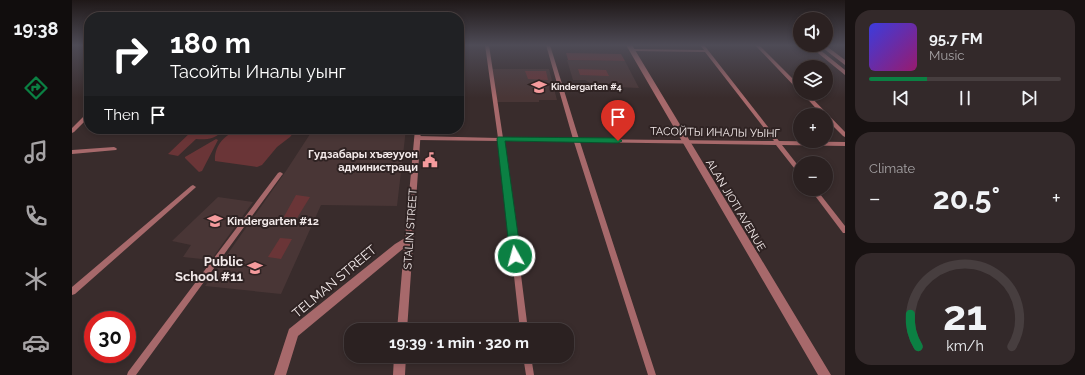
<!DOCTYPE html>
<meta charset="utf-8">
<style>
body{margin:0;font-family:Raleway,sans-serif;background:#33292a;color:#f1f3f6;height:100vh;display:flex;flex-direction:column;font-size:15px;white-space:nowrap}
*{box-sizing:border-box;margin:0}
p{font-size:13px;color:#a6a3a5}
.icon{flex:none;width:22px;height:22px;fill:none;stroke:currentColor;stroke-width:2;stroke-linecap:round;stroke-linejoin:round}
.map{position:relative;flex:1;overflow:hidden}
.details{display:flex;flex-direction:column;gap:10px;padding:10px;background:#181212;width:240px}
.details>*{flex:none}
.hud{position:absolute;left:12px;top:12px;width:380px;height:122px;border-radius:16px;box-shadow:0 2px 6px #0003,0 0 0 1px #473e3f;background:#202124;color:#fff;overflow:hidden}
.tools{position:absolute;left:721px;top:12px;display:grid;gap:8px}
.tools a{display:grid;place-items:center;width:40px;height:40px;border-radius:50%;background:#2b2121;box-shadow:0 2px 6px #0003,0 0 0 1px #473e3f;font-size:20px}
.speed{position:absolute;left:12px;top:311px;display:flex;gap:8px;font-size:20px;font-weight:700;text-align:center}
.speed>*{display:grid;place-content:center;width:52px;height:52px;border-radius:50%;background:#2b2121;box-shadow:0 2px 6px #0003,0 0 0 1px #473e3f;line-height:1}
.speed .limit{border:6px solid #d22;background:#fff;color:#111}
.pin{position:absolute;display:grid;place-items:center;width:34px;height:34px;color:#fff;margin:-41px -17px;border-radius:50% 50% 50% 0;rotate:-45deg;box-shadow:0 0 4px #0007}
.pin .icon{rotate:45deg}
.me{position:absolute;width:44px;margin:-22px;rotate:353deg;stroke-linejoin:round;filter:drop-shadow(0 0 3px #0008)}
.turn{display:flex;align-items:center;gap:14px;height:84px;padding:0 20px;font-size:18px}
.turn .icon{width:52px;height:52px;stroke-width:2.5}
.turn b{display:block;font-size:28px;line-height:34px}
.then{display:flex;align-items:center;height:38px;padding:0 20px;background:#0003;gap:8px;font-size:15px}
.big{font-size:30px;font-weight:700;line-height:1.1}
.details .card{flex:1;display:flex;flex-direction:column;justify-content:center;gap:6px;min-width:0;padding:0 14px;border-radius:16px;background:#33292a}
.details .dial{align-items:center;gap:0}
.dial svg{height:104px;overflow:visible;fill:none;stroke:#473e3f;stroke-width:7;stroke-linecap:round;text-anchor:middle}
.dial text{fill:#f1f3f6;stroke:none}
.song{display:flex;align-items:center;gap:12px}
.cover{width:48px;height:48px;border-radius:6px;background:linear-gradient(135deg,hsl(240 70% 55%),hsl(320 70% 35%))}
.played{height:4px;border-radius:2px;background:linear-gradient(90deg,#0b8043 30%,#473e3f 30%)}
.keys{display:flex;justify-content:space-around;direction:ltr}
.heat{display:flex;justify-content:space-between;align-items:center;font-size:22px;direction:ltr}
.trip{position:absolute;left:272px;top:323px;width:230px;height:40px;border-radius:16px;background:#2b2121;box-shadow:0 2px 6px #0003,0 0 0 1px #473e3f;font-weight:700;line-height:40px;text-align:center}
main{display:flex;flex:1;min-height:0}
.tab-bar{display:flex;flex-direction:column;width:72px;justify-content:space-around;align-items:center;background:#110d0d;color:#a6a3a5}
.tab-bar .icon{width:28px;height:28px}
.tab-bar .active{color:#0b8043}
.tab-bar b{font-size:18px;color:#f1f3f6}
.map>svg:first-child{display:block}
.built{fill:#493636}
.green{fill:#6a3537}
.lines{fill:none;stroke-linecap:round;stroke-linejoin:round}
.minor{fill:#a7696b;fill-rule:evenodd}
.tertiary{fill:#a7696b;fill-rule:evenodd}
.route{fill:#0b8043;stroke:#07532c}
.labels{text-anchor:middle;stroke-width:4;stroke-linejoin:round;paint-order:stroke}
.far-poi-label{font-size:9px;font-weight:bold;fill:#f4ebeb;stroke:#2f2323;text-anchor:start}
.street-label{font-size:11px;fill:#f4ebeb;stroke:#2f2323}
.poi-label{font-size:11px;font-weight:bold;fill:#f4ebeb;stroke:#2f2323;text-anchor:end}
.near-poi-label{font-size:13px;font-weight:bold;fill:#f4ebeb;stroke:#2f2323;text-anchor:end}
.near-street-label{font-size:13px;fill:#f4ebeb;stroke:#2f2323}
</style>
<main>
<nav class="tab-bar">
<b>19:38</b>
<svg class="icon active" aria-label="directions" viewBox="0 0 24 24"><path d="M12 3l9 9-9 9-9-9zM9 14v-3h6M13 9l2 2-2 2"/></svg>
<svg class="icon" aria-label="music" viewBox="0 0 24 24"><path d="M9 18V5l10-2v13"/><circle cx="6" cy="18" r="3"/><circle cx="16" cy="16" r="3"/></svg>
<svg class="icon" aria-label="phone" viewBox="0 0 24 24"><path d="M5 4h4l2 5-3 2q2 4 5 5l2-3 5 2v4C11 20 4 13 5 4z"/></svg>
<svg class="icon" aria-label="climate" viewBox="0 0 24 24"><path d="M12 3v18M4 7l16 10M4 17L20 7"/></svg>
<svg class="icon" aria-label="car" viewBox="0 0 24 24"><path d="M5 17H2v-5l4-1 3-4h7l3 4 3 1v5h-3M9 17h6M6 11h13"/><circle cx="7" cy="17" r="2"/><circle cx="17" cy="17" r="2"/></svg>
</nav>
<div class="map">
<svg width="773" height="375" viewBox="0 0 773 375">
<rect width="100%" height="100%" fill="#392c2c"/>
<path class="built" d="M495 60 553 61 567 88 524 86 513 80H501Z
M418 69H477L485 100H467V102H424Z
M244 129H334L325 206 249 205 209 294 133 286 214 171 240 131Z
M146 197 181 202 139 260 111 257 119 245 100 241Z"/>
<path class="green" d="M494 53 549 54 553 61 496 60Z
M506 69 534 70 537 76 508 75Z
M453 71H474L476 80 456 79Z
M122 129H144L149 132C143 139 134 140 124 139L106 156 96 154Z
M167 131H219L222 132 218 137 205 147 190 165 185 167 143 161C142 146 153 133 167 131Z
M144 139 146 140 130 171 127 172 113 158V157Z
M224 195 238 197 222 223 209 222Z
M208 238 220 239 209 259 196 257Z"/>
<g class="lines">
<path class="minor" d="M413 45H417L431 138 501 139 474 45H478L507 139 702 141 633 52 560 51 558 50 560 49 632 50 628 45H632L707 141 773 142V146L710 145 728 168V174L726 173 704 145 508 142 584 375H576L502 142 432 141 456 330H448L427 141 346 140 343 138 346 136 426 138Z
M683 45H687L728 86V90H726Z
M730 93H735L773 132V137L771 136 754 119V115H750Z
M15 113H17V117L2 132 0 133V128Z
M42 147 44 148 45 149 44 150 0 154V150Z
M208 172 210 173 211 174 210 175 64 375H55L56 372 206 173Z
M121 185 124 187 123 188 3 294 0 295V287L119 186Z
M738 189H744L773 226V233H771Z
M451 356H459L462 375H454Z"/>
<path class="tertiary" d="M554 45H560L759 375H746Z
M736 45H742L773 70V75Z
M747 45H753L773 60V65Z
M343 129H349L335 330H325L332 248 226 336 214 375H202L217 329 323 244 333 238Z
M322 356H334L333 375H321Z"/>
</g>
<linearGradient id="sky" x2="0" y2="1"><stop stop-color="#1f1818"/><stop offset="0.46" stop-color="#4e4b56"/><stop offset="1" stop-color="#4e4b56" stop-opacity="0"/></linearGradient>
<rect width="773" height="98" fill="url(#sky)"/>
<path class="route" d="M426 137 546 138 550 141 546 143 433 141 449 256 447 259 443 261 440 259 438 256 425 139Z"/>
<defs>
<g id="school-bare" transform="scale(1.2)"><path d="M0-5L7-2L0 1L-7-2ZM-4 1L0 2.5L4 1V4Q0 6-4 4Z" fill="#f59b9d" stroke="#2f2323" stroke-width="2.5" paint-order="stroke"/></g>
<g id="civic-bare" transform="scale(1.2)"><path d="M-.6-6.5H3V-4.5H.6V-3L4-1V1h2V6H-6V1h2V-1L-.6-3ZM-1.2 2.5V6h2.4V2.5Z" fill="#f59b9d" stroke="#2f2323" stroke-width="2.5" paint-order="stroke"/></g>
</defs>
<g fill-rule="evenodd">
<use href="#school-bare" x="467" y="87"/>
<use href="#civic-bare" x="358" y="160"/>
<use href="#school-bare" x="143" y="221"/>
<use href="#school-bare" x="183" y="268"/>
</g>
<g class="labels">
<g class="far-poi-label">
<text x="479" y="90">Kindergarten #4</text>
</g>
<g class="street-label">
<text transform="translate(643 132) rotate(1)" y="4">ТАСОЙТЫ ИНАЛЫ УЫНГ</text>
<text transform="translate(664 205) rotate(59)" y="4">ALAN JIOTI AVENUE</text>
<text transform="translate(338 229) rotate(-86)" y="4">STALIN STREET</text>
</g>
<g class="poi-label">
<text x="346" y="158">Гудзабары хъæууон<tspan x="346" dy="13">администраци</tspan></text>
<text x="155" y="225" text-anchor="start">Kindergarten #12</text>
</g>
<g class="near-poi-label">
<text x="171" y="266">Public<tspan x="171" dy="15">School #11</tspan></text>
</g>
<g class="near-street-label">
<text transform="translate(262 281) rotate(-40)" y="5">TELMAN STREET</text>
</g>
</g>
</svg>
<div class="tools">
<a><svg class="icon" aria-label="sound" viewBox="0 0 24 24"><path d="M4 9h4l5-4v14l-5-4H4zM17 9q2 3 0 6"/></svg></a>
<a><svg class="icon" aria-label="layers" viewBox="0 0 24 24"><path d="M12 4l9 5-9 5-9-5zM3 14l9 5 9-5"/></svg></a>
<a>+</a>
<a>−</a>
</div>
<div class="speed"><div class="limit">30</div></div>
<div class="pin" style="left:546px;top:141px;background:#d93025"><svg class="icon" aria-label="arrive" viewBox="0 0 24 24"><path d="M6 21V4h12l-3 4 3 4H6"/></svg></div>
<svg class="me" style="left:443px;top:256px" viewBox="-20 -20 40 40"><circle r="17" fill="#0b8043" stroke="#fff" stroke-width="3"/><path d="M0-11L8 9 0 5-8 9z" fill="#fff"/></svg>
<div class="trip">19:39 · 1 min · 320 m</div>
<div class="hud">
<div class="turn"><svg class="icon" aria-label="right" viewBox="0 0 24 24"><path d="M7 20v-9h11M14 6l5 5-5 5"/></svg><div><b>180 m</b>Тасойты Иналы уынг</div></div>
<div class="then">Then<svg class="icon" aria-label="arrive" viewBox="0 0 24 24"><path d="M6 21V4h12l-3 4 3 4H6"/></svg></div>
</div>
</div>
<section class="details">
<div class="card">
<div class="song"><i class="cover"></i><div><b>95.7 FM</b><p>Music</p></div></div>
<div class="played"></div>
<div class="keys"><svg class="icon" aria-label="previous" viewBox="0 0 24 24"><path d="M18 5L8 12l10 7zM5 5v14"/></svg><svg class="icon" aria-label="pause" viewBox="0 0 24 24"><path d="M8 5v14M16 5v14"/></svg><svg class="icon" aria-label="next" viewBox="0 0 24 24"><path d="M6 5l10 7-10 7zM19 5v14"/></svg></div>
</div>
<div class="card"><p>Climate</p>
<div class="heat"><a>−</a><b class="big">20.5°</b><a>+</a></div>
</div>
<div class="card dial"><svg viewBox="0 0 100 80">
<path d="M14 69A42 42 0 1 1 86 69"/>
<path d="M14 69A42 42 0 0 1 8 44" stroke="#0b8043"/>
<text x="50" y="56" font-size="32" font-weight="700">21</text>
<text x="50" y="72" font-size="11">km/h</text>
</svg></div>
</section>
</main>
